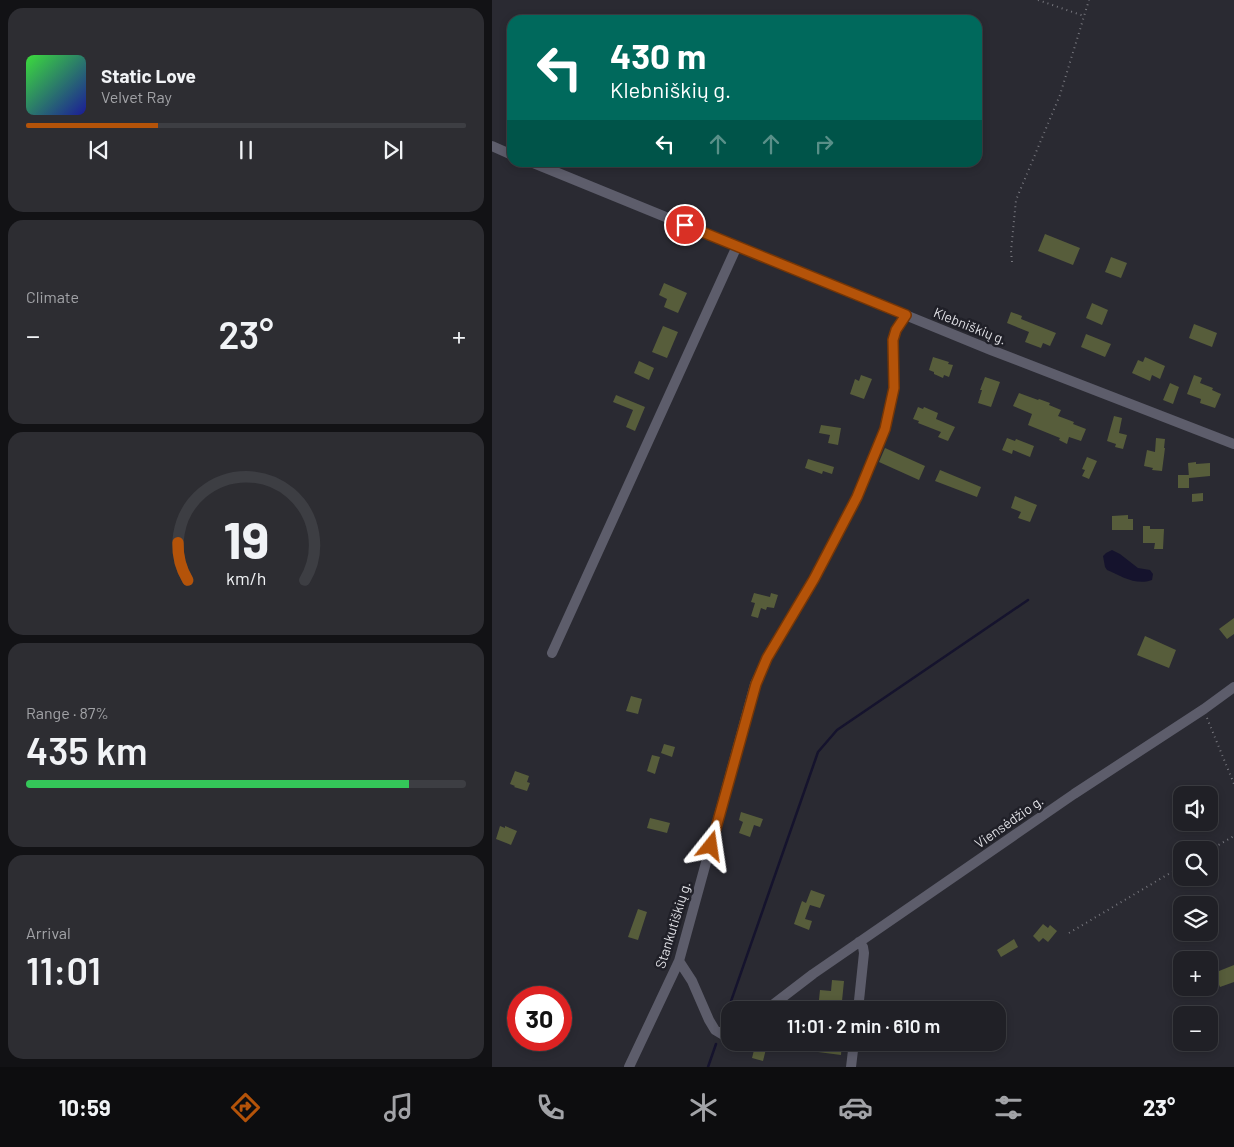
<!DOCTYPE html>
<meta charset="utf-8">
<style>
body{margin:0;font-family:Barlow,sans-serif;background:#2d2d32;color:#f1f3f6;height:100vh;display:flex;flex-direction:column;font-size:19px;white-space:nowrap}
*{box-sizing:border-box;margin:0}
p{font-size:16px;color:#a2a3a7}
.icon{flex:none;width:28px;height:28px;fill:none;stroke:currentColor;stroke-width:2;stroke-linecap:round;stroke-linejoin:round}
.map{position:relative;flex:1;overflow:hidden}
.panel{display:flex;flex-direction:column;gap:8px;padding:8px;background:#121215;width:492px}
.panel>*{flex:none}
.banner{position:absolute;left:15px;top:15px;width:475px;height:152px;border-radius:15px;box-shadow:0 2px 8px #0003,0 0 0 1px #3d3e43;background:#00695c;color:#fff;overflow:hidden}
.controls{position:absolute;left:681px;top:786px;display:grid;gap:10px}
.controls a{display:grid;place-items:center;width:45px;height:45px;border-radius:10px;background:#202026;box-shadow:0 2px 8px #0003,0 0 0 1px #3d3e43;font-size:25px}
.speed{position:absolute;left:15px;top:986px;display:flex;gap:10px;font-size:25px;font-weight:700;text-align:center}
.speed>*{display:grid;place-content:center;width:65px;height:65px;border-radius:50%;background:#202026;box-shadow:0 2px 8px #0003,0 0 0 1px #3d3e43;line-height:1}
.speed .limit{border:8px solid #d22;background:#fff;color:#111}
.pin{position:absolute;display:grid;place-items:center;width:42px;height:42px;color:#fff;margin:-21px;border:2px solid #fff;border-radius:50%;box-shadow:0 1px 5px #0007}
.me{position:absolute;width:55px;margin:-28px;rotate:15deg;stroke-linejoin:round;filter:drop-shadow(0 0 4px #0008)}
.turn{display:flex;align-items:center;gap:18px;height:105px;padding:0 20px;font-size:22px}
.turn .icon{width:65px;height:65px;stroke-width:2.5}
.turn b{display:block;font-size:35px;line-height:42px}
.lanes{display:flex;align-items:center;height:48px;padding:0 20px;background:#0003;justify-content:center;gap:25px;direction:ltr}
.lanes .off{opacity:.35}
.big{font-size:38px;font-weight:600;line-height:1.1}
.panel .card{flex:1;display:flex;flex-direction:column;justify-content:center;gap:8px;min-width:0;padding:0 18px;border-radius:15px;background:#2d2d32}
.panel .dial{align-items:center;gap:0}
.dial svg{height:130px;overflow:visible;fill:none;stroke:#3d3e43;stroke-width:7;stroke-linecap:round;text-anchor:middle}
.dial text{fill:#f1f3f6;stroke:none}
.song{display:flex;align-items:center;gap:15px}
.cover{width:60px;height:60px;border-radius:8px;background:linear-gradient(135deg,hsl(120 70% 55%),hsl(240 70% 35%))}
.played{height:5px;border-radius:2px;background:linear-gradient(90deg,#b45309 30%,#3d3e43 30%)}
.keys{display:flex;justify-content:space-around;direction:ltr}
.heat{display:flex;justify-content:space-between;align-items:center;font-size:28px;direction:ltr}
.charge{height:8px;border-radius:4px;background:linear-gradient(90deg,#34c759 87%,#3d3e43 0)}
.trip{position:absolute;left:229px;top:1001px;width:285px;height:50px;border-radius:15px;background:#202026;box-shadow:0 2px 8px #0003,0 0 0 1px #3d3e43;font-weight:600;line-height:50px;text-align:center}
.tab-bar{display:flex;height:80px;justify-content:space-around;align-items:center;background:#0d0d0f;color:#a2a3a7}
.tab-bar .icon{width:35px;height:35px}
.tab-bar .active{color:#b45309}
.tab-bar b{font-size:22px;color:#f1f3f6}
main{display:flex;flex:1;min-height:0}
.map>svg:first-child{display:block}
.water{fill:#15132d}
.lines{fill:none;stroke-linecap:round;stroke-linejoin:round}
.stream{stroke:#15132d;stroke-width:2.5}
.building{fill:#575d3b}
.path{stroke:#76767d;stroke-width:2;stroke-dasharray:1 4;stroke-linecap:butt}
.minor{stroke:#5d5d6b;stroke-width:10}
.route-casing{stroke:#753606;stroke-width:12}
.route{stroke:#b45309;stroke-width:9}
.labels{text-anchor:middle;stroke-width:5;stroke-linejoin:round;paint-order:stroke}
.street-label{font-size:14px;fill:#dfdfe4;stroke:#202028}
</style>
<main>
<section class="panel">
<div class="card">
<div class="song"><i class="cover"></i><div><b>Static Love</b><p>Velvet Ray</p></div></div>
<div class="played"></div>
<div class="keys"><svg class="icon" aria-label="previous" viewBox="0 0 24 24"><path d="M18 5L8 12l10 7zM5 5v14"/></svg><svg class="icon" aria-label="pause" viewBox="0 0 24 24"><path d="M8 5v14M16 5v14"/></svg><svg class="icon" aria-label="next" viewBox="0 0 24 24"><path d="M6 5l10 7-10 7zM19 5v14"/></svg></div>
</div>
<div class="card"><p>Climate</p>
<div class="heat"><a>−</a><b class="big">23°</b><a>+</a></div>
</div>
<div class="card dial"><svg viewBox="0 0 100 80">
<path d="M14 69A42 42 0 1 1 86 69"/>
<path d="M14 69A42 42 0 0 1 8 46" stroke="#b45309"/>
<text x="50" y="56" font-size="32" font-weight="700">19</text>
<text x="50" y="72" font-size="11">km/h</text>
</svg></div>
<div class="card"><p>Range · 87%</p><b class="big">435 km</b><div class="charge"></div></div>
<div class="card"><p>Arrival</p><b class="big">11:01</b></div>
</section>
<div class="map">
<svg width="742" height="1067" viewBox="0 0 742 1067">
<rect width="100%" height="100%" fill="#2a2a32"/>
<path class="water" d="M620 550 628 554 646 568 658 570 661 574 660 580C644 586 629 576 615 570L613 567 611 556 614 553Z"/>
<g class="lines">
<path class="stream" d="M230 1027 326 752 345 730 536 600
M216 1067 224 1044"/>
</g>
<path class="building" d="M553 234 588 248 581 265 546 251Z
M619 257 635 263 629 278 613 272Z
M172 283 195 293 186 313 172 307 175 299 167 295Z
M600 303 616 310 610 325 594 318Z
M519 312 530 316 529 319 564 333 558 346 551 343 549 348 533 342 537 332 515 323Z
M702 324 725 333 720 347 697 338Z
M171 326 186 332 175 358 160 352Z
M594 334 619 344 613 357 589 347Z
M441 357 457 362 456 364 461 365 457 377 452 375 451 378 442 374V372L437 370Z
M653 357 673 366 668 379 660 375 658 381 640 373 646 360 651 362Z
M147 361 162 368 157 380 142 373Z
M369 375 380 379 372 399 358 394 363 379 367 381Z
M702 375 710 378 708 383 721 388 720 390 729 394 723 408 708 403 709 399 695 394Z
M493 377 508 382 499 407 486 403 490 390H488Z
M678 383 687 387 681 404 671 400Z
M527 393 546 400 547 399 558 403 557 405 569 410 566 416 582 422 581 424 594 429 589 441 577 437 575 444 567 440 568 438 536 425 540 414 521 406Z
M124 395 153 407 143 431 134 427 141 410 121 402Z
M426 407 431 409 432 407 446 413 444 419 463 427 456 441 446 437 449 432 426 423 427 421 421 419Z
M622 416 630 418 627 433 635 435 631 449 623 447 624 444 615 441Z
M329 425 349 428 346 445 336 443 338 435 327 433Z
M515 438 523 441 524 439 542 446 538 457 521 450 520 454 510 450Z
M664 438 673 439 672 448H673L670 471 660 470 661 468 652 466 655 450 663 452Z
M393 448 433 466 427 480 387 462Z
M595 457 605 461 597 479 590 476 593 470 590 469Z
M316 459 342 467 340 474 331 471 330 474 313 468Z
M704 462V464L718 463V476L697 478 696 463Z
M448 470 489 487 485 497 443 481Z
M686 475H697V488H686Z
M711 493V501L700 502V494Z
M523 496 545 505 538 522 526 518 529 512 519 508Z
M636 515V519H641V530H620V516Z
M651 526H658V529H672L671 549H662L663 543H651Z
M262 593 278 597 279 593 286 595 282 608 275 607 274 610 269 608 266 618 259 616 263 603 259 602Z
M742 618V634L735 639 727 629Z
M653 636 684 650 677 668 645 655Z
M139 696 150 699 146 714 134 711Z
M172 744 183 747 180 757 169 753Z
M160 755 168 757 163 774 155 771Z
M23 771 37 776 35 782 38 783 35 791 22 787 23 786 18 784Z
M249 812 271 819 268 827 262 825 258 837 247 833 251 822 247 820Z
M158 818 178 823 175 833 155 828Z
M8 826 13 828V826L25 831 19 845 4 839Z
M319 890 333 895 328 908 318 905 313 919 320 921 317 930 302 924 310 901 314 903Z
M146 909 155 912 146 940 136 937Z
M551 924 556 928 558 925 565 931 556 942 551 938 547 942 541 936Z
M522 939 526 947 509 957 505 950Z
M742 965V982L728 987 722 973Z
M340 980 352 981 350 1001 339 1000 338 1010 326 1009 328 990 339 991Z
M261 1042H287L285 1051 274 1049 271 1061 260 1058 263 1046 261 1045Z
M328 1042H350L349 1055 326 1052Z"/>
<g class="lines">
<path class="path" d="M546 0 592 16
M520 262 519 251 524 200 568 95 597 0
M715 718 742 784
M718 850 742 836
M577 933 690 866"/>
<path class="minor" d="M0 146 20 155
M39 162 499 350 742 444
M60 653 245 246
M187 961 200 981 217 1020 223 1030 233 1036 238 1034
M274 1010 321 974 582 794 712 709 742 687
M366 1010 372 953 371 947 367 942
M137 1067 187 961 263 684 275 658 322 579 365 497 393 429 402 388 401 340 404 330 414 315
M359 1067 362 1042"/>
</g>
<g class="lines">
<g class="route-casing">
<path id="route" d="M193 225 414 315 404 330 401 340 402 388 393 429 365 497 322 579 275 658 264 684 219 846"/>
</g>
<use href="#route" class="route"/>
</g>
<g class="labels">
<g class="street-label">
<text transform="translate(478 326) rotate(22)" y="5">Klebniškių g.</text>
<text transform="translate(517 822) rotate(-35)" y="5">Viensėdžio g.</text>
<text transform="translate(181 925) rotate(-73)" y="5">Stankutiškių g.</text>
</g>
</g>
</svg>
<div class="controls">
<a><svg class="icon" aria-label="sound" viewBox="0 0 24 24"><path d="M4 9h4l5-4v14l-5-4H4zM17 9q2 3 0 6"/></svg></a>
<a><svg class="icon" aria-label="search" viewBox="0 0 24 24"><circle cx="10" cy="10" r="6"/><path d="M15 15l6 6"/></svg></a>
<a><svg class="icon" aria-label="layers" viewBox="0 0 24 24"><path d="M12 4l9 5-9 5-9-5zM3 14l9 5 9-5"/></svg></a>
<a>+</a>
<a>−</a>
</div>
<div class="speed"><div class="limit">30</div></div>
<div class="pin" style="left:193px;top:225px;background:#d93025"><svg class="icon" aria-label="arrive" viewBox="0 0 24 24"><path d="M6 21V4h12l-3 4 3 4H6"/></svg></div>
<svg class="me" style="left:219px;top:846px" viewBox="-20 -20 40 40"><path d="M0-17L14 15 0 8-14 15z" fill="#b45309" stroke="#fff" stroke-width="4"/></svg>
<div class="trip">11:01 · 2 min · 610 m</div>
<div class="banner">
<div class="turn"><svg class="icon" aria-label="left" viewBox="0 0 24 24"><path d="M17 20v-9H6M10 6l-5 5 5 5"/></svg><div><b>430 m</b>Klebniškių g.</div></div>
<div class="lanes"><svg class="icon" aria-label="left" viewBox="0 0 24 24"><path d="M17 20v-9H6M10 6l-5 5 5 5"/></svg><svg class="icon off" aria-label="ahead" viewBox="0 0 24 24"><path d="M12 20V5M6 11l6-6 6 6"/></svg><svg class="icon off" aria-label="ahead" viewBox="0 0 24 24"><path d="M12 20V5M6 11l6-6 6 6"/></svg><svg class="icon off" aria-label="right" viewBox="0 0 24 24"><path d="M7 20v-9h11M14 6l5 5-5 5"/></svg></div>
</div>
</div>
</main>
<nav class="tab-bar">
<b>10:59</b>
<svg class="icon active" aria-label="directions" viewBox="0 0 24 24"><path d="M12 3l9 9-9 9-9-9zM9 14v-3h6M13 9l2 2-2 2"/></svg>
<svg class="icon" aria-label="music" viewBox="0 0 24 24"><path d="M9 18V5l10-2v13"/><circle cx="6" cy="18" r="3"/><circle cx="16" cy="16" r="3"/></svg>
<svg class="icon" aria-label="phone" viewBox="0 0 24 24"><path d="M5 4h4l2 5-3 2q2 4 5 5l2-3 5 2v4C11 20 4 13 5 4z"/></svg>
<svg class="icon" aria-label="climate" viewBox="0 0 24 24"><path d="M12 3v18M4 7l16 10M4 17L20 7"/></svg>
<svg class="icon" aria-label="car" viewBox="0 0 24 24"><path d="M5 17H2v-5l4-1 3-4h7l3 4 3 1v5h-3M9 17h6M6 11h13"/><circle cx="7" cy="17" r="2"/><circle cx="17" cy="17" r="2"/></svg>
<svg class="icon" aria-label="filters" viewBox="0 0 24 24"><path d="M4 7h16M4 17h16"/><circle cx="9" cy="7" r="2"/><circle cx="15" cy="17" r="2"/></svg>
<b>23°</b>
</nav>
